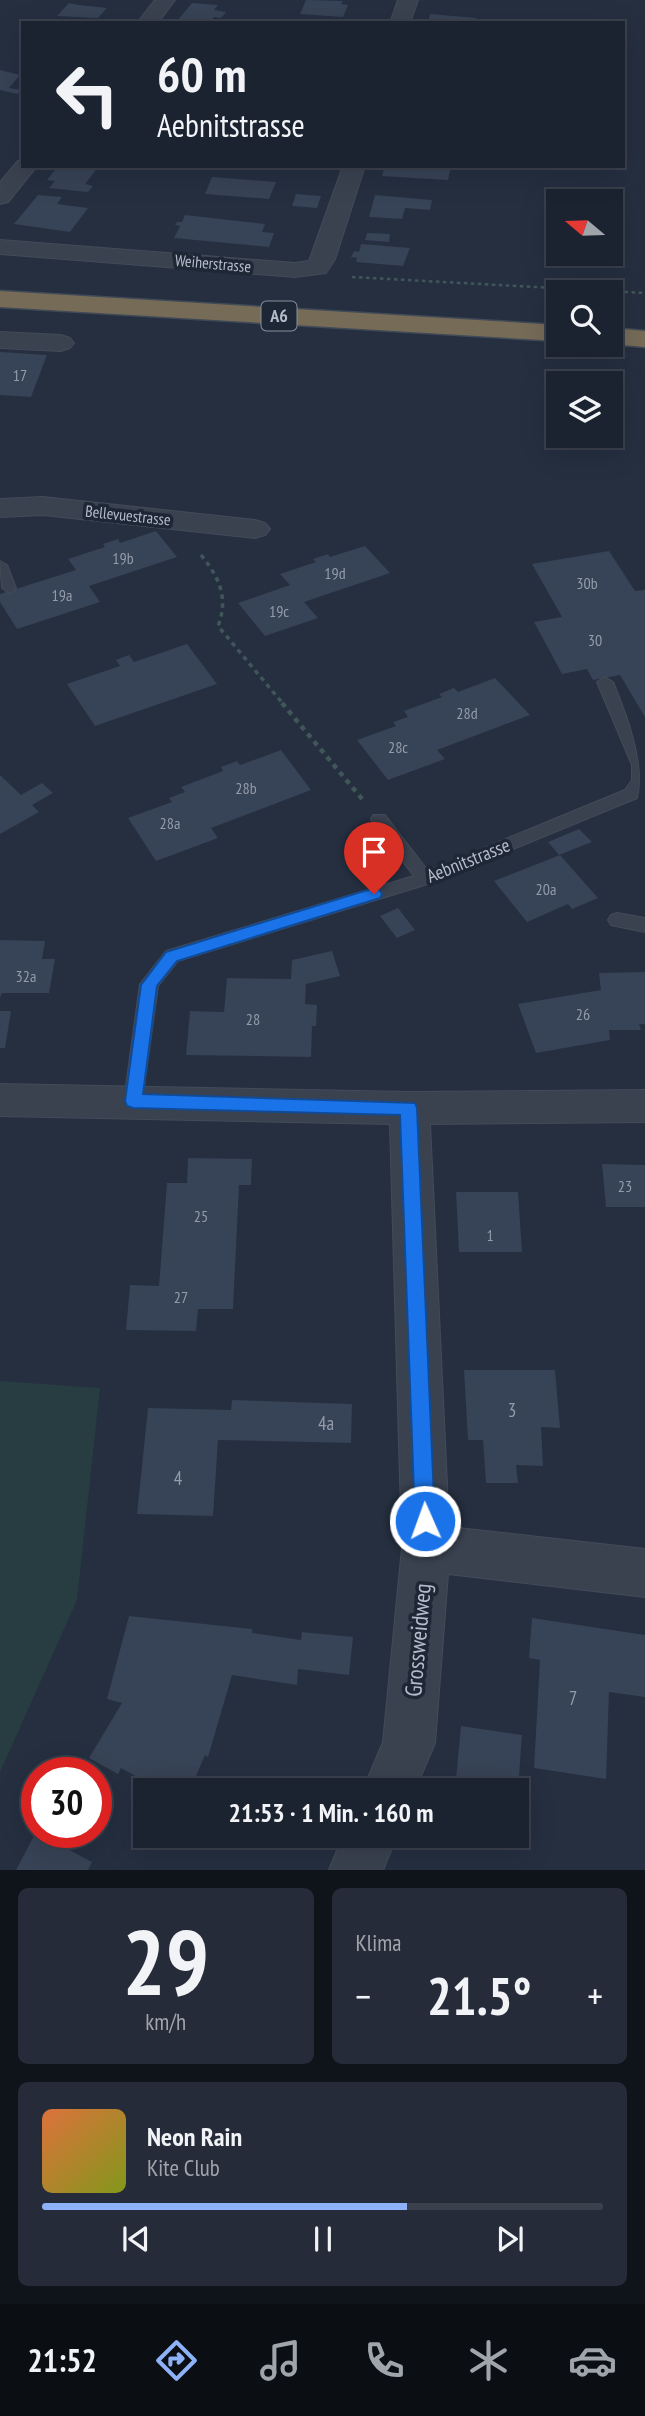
<!DOCTYPE html>
<html lang="de">
<meta charset="utf-8">
<style>
body{margin:0;font-family:"PT Sans Narrow",sans-serif;background:#252b38;color:#f1f3f6;height:100vh;display:flex;flex-direction:column;font-size:26px;white-space:nowrap}
*{box-sizing:border-box;margin:0}
p{font-size:23px;color:#a0a4ab}
.icon{flex:none;width:38px;height:38px;fill:none;stroke:currentColor;stroke-width:2;stroke-linecap:round;stroke-linejoin:round}
.map{position:relative;height:1870px;overflow:hidden}
.panel{display:flex;flex-direction:column;gap:18px;padding:18px;background:#0f131a;flex:1}
.panel>*{flex:none}
.banner{position:absolute;left:21px;top:21px;width:604px;height:147px;border-radius:0px;box-shadow:0 7px 28px #0002,0 0 0 2px #3a404c;background:#1c2330;color:#f1f3f6;overflow:hidden}
.needle{width:46px;rotate:289deg}
.controls{position:absolute;left:546px;top:189px;display:grid;gap:14px}
.controls a{display:grid;place-items:center;width:77px;height:77px;border-radius:0px;background:#1c2330;box-shadow:0 7px 28px #0002,0 0 0 2px #3a404c;font-size:35px}
.speed{position:absolute;left:21px;top:1757px;display:flex;gap:14px;font-size:35px;font-weight:700;text-align:center}
.speed>*{display:grid;place-content:center;width:91px;height:91px;border-radius:50%;background:#1c2330;box-shadow:0 7px 28px #0002,0 0 0 2px #3a404c;line-height:1}
.speed .limit{border:10px solid #d22;background:#fff;color:#111}
.pin{position:absolute;display:grid;place-items:center;width:60px;height:60px;color:#fff;margin:-72px -30px;border-radius:50% 50% 50% 0;rotate:-45deg;box-shadow:0 0 7px #0007}
.pin .icon{rotate:45deg}
.me{position:absolute;width:77px;margin:-38px;rotate:358deg;stroke-linejoin:round;filter:drop-shadow(0 0 5px #0008)}
.turn{display:flex;align-items:center;gap:24px;height:147px;padding:0 21px;font-size:32px}
.turn .icon{width:91px;height:91px;stroke-width:2.5}
.turn b{display:block;font-size:49px;line-height:60px}
.big{font-size:52px;font-weight:800;line-height:1.1}
.panel .card{flex:1;display:flex;flex-direction:column;justify-content:center;gap:10px;min-width:0;padding:0 24px;border-radius:10px;background:#252b38}
.panel .dial{align-items:center;gap:0}
.dial b{font-size:91px;line-height:1}
.song{display:flex;align-items:center;gap:21px}
.cover{width:84px;height:84px;border-radius:10px;background:linear-gradient(135deg,hsl(20 70% 55%),hsl(70 70% 35%))}
.played{height:7px;border-radius:4px;background:linear-gradient(90deg,#8eb2f7 65%,#3a404c 65%)}
.keys{display:flex;justify-content:space-around;direction:ltr}
.heat{display:flex;justify-content:space-between;align-items:center;font-size:38px;direction:ltr}
.panel .tiles{flex:1;display:grid;gap:18px;grid-template-columns:1fr 1fr}
.card:last-child{grid-column:span 2}
.trip{position:absolute;left:133px;top:1778px;width:396px;height:70px;border-radius:0px;background:#1c2330;box-shadow:0 7px 28px #0002,0 0 0 2px #3a404c;font-weight:800;line-height:70px;text-align:center}
.tabs{display:flex;height:112px;justify-content:space-around;align-items:center;background:#0b0e13;color:#a0a4ab}
.tabs .icon{width:49px;height:49px}
.tabs .active{color:#8eb2f7}
.tabs b{font-size:32px;color:#f1f3f6}
.map>svg:first-child{display:block}
.green{fill:#273d41}
.building{fill:#374356}
.lines{fill:none;stroke-linecap:round;stroke-linejoin:round}
.lane-casing{stroke:#434b59;stroke-width:2}
.street-casing{stroke:#434b59;stroke-width:2}
.highway-casing{stroke:#414a57;stroke-width:3}
.path-far2{stroke:#415659;stroke-width:2.5;stroke-dasharray:3.5 3.5;stroke-linecap:butt}
.path-far1{stroke:#415659;stroke-width:3.5;stroke-dasharray:4.5 4.5;stroke-linecap:butt}
.path{stroke:#415659;stroke-width:4.5;stroke-dasharray:5 5;stroke-linecap:butt}
.lane{fill:#3a4250;fill-rule:evenodd}
.street{fill:#3a4250;fill-rule:evenodd}
.highway{fill:#766b57;fill-rule:evenodd}
.route{fill:#1a73e8;stroke:#114b97;stroke-width:2}
.labels{text-anchor:middle;stroke-width:7;stroke-linejoin:round;paint-order:stroke}
.far-street-label{font-size:16px;fill:#b6bdca;stroke:#1e2735}
.number-label{font-size:16px;fill:#949cab}
.shield{fill:#1e2735;stroke:#88909d;stroke-width:2}
.shield-label{font-size:18px;font-weight:bold;fill:#b6bdca}
.street-label{font-size:19px;fill:#b6bdca;stroke:#1e2735}
.near-number-label{font-size:19px;fill:#949cab}
.near-street-label{font-size:23px;fill:#b6bdca;stroke:#1e2735}
</style>
<div class="map">
<svg width="645" height="1870" viewBox="0 0 645 1870">
<rect width="100%" height="100%" fill="#252f40"/>
<path class="green" d="M0 1381 100 1388 77 1600 0 1772Z"/>
<path class="building" d="M306 0 343 1 341 4 348 5 343 17 300 14Z
M69 3 79 5 107 8 98 18 57 16Z
M192 3 218 5 214 10 226 12 221 18 214 17 210 23 178 20Z
M430 14 476 18 475 23H428Z
M0 70 20 75 9 88 22 90 17 94 0 90Z
M58 166H99L85 184 93 186 88 192 49 188 55 181 47 180Z
M385 166H451L448 180 382 176Z
M212 177 276 182 269 199 205 194Z
M296 194 321 196 317 208 292 206Z
M38 195 62 197 57 204 88 208 70 232 14 224Z
M375 195 432 200 430 210 405 208 402 219 369 217Z
M185 215 265 224 262 232 274 233 269 247 174 238 180 226 175 225 177 222H182Z
M367 233 390 234 389 242 365 240Z
M361 244 410 248 403 266 356 262 357 258 351 257 354 251 359 252Z
M0 352 47 355 31 397 0 395Z
M156 531 177 557 89 586 100 602 17 629 0 602V594L76 570 68 559 105 547 103 544 118 539 120 543Z
M365 546 390 573 304 602 318 618 265 636 238 603 290 585 280 574 316 562 313 559 328 554 330 557Z
M609 551 635 591 645 590V717L620 675 593 680 587 669 562 674 534 622 562 617 532 564Z
M187 644 217 684 95 726 67 684 120 666 116 660 129 655 134 662Z
M495 678 530 715 437 750 445 759 388 780 357 740 396 726 393 722 408 717 404 711 442 697 439 694 454 688 458 692Z
M281 750 311 790 211 828 218 838 156 861 128 818 172 802 169 798 185 792 181 787 223 771 221 767 237 761 240 765Z
M0 775 21 795 42 783 53 793 32 805 39 812 0 834Z
M579 829 592 842 559 855 548 842Z
M560 855 598 898 572 909 568 904 527 922 494 881Z
M398 908 415 930 397 938 380 916Z
M0 940 45 941 42 959H55L49 993H2L0 998Z
M332 951 340 976 306 984 305 1004 317 1005 316 1026H312L311 1057 186 1055 190 1011 224 1012 227 978 291 979 292 960Z
M645 972V1024H639L641 1030H609L610 1040 536 1053 518 1004 601 990 599 973Z
M0 1011H11L5 1048H0Z
M188 1158 252 1159 251 1185H239L233 1309H198L196 1331 126 1330 130 1285 159 1286 167 1183H187Z
M602 1164 645 1165V1207H606Z
M456 1192H518L522 1252H459Z
M464 1370H555L560 1428 541 1427 543 1466 516 1465 518 1483H486L483 1440H468Z
M232 1400 352 1404 351 1443 218 1440 213 1516 137 1514 148 1408 231 1410Z
M129 1616 252 1629V1633L301 1640 302 1632 353 1637 349 1675 298 1669 297 1685 232 1675 208 1757 205 1755 190 1790H149L152 1785 121 1768 118 1774 89 1758 122 1703 107 1699Z
M532 1618 645 1635V1697L609 1692 606 1779 534 1768 540 1660 529 1658Z
M461 1726 522 1735 518 1790H455Z
M36 1832H57L52 1841 92 1862 88 1870H16Z"/>
<g class="lines">
<g class="lane-casing">
<path id="lane" d="M0 561 7 565 16 588 14 591 9 593 2 588Z
M605 677 613 682C627 716 645 764 637 798L431 883 178 961 158 986 142 1101 140 1106 133 1109 126 1106 124 1101 140 984 166 951 414 876 373 823 371 819 373 815H385L428 871 625 790 632 780V765L597 682Z
M617 913 645 918V932L611 925 608 920 611 915Z"/>
</g>
<g class="street-casing">
<path id="street" d="M155 0H175L158 23H137Z
M398 0H418L410 23H390Z
M23 160V166H37L8 202 0 204V182L18 161Z
M343 166H365L335 259 326 273 295 277 0 254V240L295 263 309 261Z
M0 332 61 335 70 338 74 343 70 348 61 351 0 348Z
M43 497 255 520 265 523 270 529 265 535 255 538 43 515 0 517V499Z
M0 1084 409 1092 645 1090V1122L430 1124 449 1527 645 1549V1597L448 1574 435 1743 415 1790H363L383 1742 402 1548 390 1124 0 1116Z
M343 1836H397L383 1870H329Z"/>
</g>
<g class="highway-casing">
<path id="highway" d="M0 291 558 325V341L0 307Z
M611 328 645 331V347L611 344Z"/>
</g>
<path class="path-far2" d="M352 277 645 293"/>
<path class="path-far1" d="M201 555C219 577 229 598 218 626L284 705"/>
<path class="path" d="M282 703 363 800"/>
<use href="#lane" class="lane"/>
<use href="#street" class="street"/>
<use href="#highway" class="highway"/>
</g>
<path class="route" d="M374 888 380 890 382 894 380 898 177 961 157 986 143 1094 415 1103 417 1108 435 1521 432 1528 425 1531 418 1528 415 1521 400 1115 133 1108 127 1106 125 1101 141 985 166 952Z"/>
<g class="labels">
<g class="far-street-label">
<text transform="translate(213 263) rotate(5)" y="6">Weiherstrasse</text>
<text transform="translate(128 515) rotate(6)" y="6">Bellevuestrasse</text>
</g>
<g class="number-label">
<text x="20" y="381">17</text>
<text x="123" y="564">19b</text>
<text x="335" y="579">19d</text>
<text x="587" y="589">30b</text>
<text x="62" y="601">19a</text>
<text x="279" y="617">19c</text>
<text x="595" y="646">30</text>
<text x="467" y="719">28d</text>
<text x="398" y="753">28c</text>
<text x="246" y="794">28b</text>
<text x="170" y="829">28a</text>
<text x="546" y="895">20a</text>
<text x="26" y="982">32a</text>
<text x="583" y="1020">26</text>
<text x="253" y="1025">28</text>
<text x="625" y="1192">23</text>
<text x="201" y="1222">25</text>
<text x="490" y="1241">1</text>
<text x="181" y="1303">27</text>
</g>
<rect class="shield" x="261.5" y="301.5" width="35" height="29" rx="5"/>
<g class="shield-label">
<text x="279" y="322">A6</text>
</g>
<g class="street-label">
<text transform="translate(468 860) rotate(-22)" y="7">Aebnitstrasse</text>
</g>
<g class="near-number-label">
<text x="512" y="1417">3</text>
<text x="326" y="1430">4a</text>
<text x="178" y="1485">4</text>
<text x="573" y="1705">7</text>
</g>
<g class="near-street-label">
<text transform="translate(418 1640) rotate(-85)" y="8">Grossweidweg</text>
</g>
</g>
</svg>
<div class="controls">
<a><svg class="needle" viewBox="-14 -14 28 28"><path d="M0-13l5 13h-10z" fill="#e53935"/><path d="M0 13l5-13h-10z" fill="#a0a4ab"/></svg></a>
<a><svg class="icon" aria-label="search" viewBox="0 0 24 24"><circle cx="10" cy="10" r="6"/><path d="M15 15l6 6"/></svg></a>
<a><svg class="icon" aria-label="layers" viewBox="0 0 24 24"><path d="M12 4l9 5-9 5-9-5zM3 14l9 5 9-5"/></svg></a>
</div>
<div class="speed"><div class="limit">30</div></div>
<div class="pin" style="left:374px;top:894px;background:#d93025"><svg class="icon" aria-label="arrive" viewBox="0 0 24 24"><path d="M6 21V4h12l-3 4 3 4H6"/></svg></div>
<svg class="me" style="left:425px;top:1521px" viewBox="-20 -20 40 40"><circle r="17" fill="#1a73e8" stroke="#fff" stroke-width="3"/><path d="M0-11L8 9 0 5-8 9z" fill="#fff"/></svg>
<div class="trip">21:53 · 1 Min. · 160 m</div>
<div class="banner">
<div class="turn"><svg class="icon" aria-label="left" viewBox="0 0 24 24"><path d="M17 20v-9H6M10 6l-5 5 5 5"/></svg><div><b>60 m</b>Aebnitstrasse</div></div>
</div>
</div>
<section class="panel">
<div class="tiles">
<div class="card dial"><b>29</b><p>km/h</p></div>
<div class="card"><p>Klima</p>
<div class="heat"><a>−</a><b class="big">21.5°</b><a>+</a></div>
</div>
<div class="card">
<div class="song"><i class="cover"></i><div><b>Neon Rain</b><p>Kite Club</p></div></div>
<div class="played"></div>
<div class="keys"><svg class="icon" aria-label="previous" viewBox="0 0 24 24"><path d="M18 5L8 12l10 7zM5 5v14"/></svg><svg class="icon" aria-label="pause" viewBox="0 0 24 24"><path d="M8 5v14M16 5v14"/></svg><svg class="icon" aria-label="next" viewBox="0 0 24 24"><path d="M6 5l10 7-10 7zM19 5v14"/></svg></div>
</div>
</div>
</section>
<nav class="tabs">
<b>21:52</b>
<svg class="icon active" aria-label="directions" viewBox="0 0 24 24"><path d="M12 3l9 9-9 9-9-9zM9 14v-3h6M13 9l2 2-2 2"/></svg>
<svg class="icon" aria-label="music" viewBox="0 0 24 24"><path d="M9 18V5l10-2v13"/><circle cx="6" cy="18" r="3"/><circle cx="16" cy="16" r="3"/></svg>
<svg class="icon" aria-label="phone" viewBox="0 0 24 24"><path d="M5 4h4l2 5-3 2q2 4 5 5l2-3 5 2v4C11 20 4 13 5 4z"/></svg>
<svg class="icon" aria-label="climate" viewBox="0 0 24 24"><path d="M12 3v18M4 7l16 10M4 17L20 7"/></svg>
<svg class="icon" aria-label="car" viewBox="0 0 24 24"><path d="M5 17H2v-5l4-1 3-4h7l3 4 3 1v5h-3M9 17h6M6 11h13"/><circle cx="7" cy="17" r="2"/><circle cx="17" cy="17" r="2"/></svg>
</nav>
